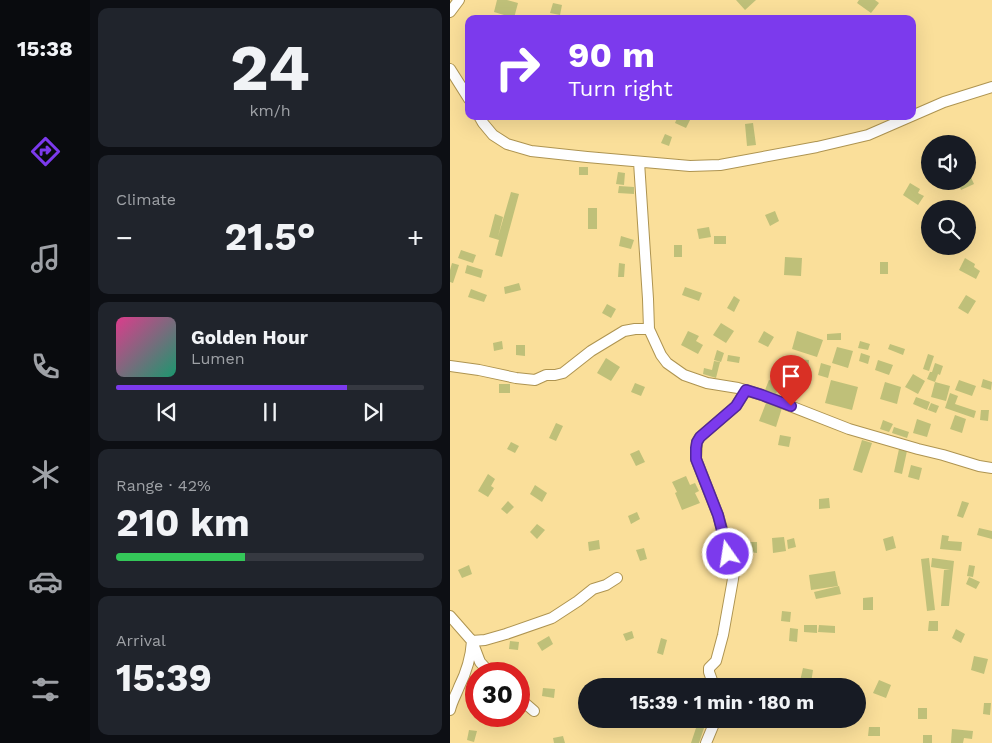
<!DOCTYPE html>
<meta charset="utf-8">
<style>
body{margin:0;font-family:"Work Sans",sans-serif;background:#20242c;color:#f1f3f6;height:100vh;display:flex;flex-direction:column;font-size:19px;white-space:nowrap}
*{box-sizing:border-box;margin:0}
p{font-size:16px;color:#9ea1a6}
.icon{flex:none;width:28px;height:28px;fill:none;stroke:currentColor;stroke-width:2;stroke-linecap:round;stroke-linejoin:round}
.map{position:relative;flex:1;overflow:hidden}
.side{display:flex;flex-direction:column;gap:8px;padding:8px;background:#0d0f14;width:360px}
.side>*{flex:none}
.hud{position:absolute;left:15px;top:15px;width:451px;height:105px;border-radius:10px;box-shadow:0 5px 20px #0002;background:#7c3aed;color:#fff;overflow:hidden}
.controls{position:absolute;left:471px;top:135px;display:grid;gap:10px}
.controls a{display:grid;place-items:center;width:55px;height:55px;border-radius:50%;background:#171b24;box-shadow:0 5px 20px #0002;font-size:25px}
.speed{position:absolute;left:15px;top:662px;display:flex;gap:10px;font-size:25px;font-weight:700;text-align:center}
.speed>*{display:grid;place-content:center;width:65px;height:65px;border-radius:50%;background:#171b24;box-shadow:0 5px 20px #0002;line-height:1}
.speed .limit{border:8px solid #d22;background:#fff;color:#111}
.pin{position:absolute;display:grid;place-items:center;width:42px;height:42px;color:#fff;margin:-51px -21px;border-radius:50% 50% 50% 0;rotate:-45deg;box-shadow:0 0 5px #0007}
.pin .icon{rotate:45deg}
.me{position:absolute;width:55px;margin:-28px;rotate:347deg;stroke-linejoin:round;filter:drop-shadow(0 0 4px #0008)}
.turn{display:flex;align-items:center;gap:18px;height:105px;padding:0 20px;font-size:22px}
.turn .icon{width:65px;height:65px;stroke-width:2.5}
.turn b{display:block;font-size:35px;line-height:42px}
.big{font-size:38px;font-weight:700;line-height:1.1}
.side .tile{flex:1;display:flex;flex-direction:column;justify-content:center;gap:8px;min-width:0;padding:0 18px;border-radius:10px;background:#20242c}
.side .dial{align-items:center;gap:0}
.dial b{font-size:65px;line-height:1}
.song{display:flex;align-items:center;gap:15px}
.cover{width:60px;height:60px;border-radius:8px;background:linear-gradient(135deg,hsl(330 70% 55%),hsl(160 70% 35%))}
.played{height:5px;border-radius:2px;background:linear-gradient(90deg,#7c3aed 75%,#363941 75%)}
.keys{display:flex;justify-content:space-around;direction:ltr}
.heat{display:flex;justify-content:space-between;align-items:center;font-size:28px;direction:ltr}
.charge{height:8px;border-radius:4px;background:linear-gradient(90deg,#34c759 42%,#363941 0)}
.trip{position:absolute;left:128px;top:678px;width:288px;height:50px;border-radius:25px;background:#171b24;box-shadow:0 5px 20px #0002;font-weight:700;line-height:50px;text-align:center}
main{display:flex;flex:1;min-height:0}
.tabs{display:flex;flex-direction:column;width:90px;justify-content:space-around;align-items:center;background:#090b0e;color:#9ea1a6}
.tabs .icon{width:35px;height:35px}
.tabs .current{color:#7c3aed}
.tabs b{font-size:22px;color:#f1f3f6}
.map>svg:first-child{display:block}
.building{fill:#bfc079}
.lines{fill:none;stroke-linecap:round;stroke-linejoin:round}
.minor-casing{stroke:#ae9451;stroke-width:12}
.minor{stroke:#fff;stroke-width:10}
.route-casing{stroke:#51269a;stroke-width:12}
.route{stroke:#7c3aed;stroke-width:9}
</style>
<main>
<nav class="tabs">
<b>15:38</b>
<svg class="icon current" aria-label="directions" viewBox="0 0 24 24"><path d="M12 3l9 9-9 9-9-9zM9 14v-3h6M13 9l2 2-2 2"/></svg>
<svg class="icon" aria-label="music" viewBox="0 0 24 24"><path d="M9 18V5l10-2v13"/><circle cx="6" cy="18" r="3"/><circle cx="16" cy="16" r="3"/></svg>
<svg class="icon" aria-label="phone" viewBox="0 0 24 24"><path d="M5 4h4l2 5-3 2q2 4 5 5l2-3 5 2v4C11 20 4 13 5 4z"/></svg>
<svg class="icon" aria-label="climate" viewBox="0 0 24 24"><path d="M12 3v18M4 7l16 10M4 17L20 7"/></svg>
<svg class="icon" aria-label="car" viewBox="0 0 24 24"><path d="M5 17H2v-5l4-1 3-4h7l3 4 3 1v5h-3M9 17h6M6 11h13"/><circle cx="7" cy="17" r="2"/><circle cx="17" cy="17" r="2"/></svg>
<svg class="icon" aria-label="filters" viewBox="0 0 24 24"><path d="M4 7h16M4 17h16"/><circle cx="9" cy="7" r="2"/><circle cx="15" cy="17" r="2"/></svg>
</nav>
<section class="side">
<div class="tile dial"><b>24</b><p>km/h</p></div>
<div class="tile"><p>Climate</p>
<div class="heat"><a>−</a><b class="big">21.5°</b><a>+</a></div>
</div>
<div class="tile">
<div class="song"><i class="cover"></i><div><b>Golden Hour</b><p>Lumen</p></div></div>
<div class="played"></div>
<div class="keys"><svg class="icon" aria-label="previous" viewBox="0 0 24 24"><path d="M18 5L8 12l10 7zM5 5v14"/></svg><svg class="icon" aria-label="pause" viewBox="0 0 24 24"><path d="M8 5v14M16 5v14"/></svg><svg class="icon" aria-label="next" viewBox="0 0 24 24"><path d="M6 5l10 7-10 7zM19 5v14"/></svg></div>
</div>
<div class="tile"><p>Range · 42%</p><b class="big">210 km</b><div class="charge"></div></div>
<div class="tile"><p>Arrival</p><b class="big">15:39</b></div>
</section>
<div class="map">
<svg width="542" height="743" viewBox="0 0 542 743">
<rect width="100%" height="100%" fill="#fadf9a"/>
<path class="building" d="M47 0H57L68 3 64 18 44 12Z
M286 0H306L295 10Z
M409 0H425L429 3 421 13 407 3Z
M103 3 112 5 110 15 100 13Z
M228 116H231L240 120 236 128 225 123Z
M303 123 306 145 297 146 295 124Z
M215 134 222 137 219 146 211 143Z
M129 167H138V175H129Z
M518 171 524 184 511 190 507 181H518Z
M168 172 175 173 174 185 166 184Z
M460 183 470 189 468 193 474 196 468 205 453 195Z
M169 186 184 187V194L168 193Z
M61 192 69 194 52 257 45 255 49 240 39 237 45 214 53 217 48 237Z
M138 208H147V229H138Z
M325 211 329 221 320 226 315 215Z
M259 227 261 237 249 239 247 229Z
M171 236 184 240 181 249 169 246Z
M264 236H276V244H264Z
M224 245H232V257H224Z
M11 250 26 255 23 263 8 258Z
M335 257 352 258 351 276 334 275Z
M515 258 525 264 524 267 530 271 526 279 509 270Z
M430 262H438V274H430Z
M2 263 9 265 3 283 0 282V270Z
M169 263 175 264 174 277H168Z
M17 265 33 270 31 278 15 273Z
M69 283 71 290 55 294 54 287Z
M235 287 252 293 249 301 232 295Z
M21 289 37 295 34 302 18 297Z
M516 295 526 301 518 314 508 308Z
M284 296 290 300 284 312 277 308Z
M157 304 166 309 161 318 152 313Z
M271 323 284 331 276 343 263 335Z
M238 331 249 336 246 341 253 345 248 354 231 345Z
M314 331 324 337 318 347 308 342Z
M347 331 373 340 367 357 342 349Z
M391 333V340H377V334Z
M52 341 53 349 44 351 43 343Z
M410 341 420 344 418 350 408 348Z
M440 344 455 349 453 355 438 349Z
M66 345H75V356L66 355Z
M387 347 403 351 398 368 382 363Z
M267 350 274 353 271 362 264 360Z
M411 353 420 356 418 364 409 361Z
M478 354 484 356 479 371 473 369Z
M278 355 290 357 289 363 277 361Z
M156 358 170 367 161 381 147 373Z
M348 359 359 360 358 370 347 368Z
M428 360 443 365 439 375 425 370Z
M264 361 270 362 266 378 253 374 254 368 262 370Z
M371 363 381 366 378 378 368 375Z
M485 363 493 366 490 375 488 374 485 382 477 379 480 372H482Z
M463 374 475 381 468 394 455 387Z
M533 379 542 382 541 390 531 387Z
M319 380 330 384 326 394 315 390Z
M381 380 408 387 402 410 375 403Z
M509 380 526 386 522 396 505 390Z
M435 382 451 387 447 404 430 399Z
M485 382 500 386 496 401 481 397Z
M185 383 195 387 191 396 181 392Z
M49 384H60V393H49Z
M333 391 342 394 340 400 331 398Z
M500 393 508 396 505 404 526 411 524 418 495 408Z
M466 397 480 402 477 410 463 404Z
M316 403 332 408 326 427 309 421Z
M481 403 489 406 486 413 478 410Z
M531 410H539L538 421 530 420Z
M505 415 516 419 512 433 500 429Z
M467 419 481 424 477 437 463 433Z
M433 420 443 424 439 432 430 429Z
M106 423 113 426 106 441 99 438Z
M444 427 459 432 457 438 442 433Z
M330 435 341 437 339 447 328 445Z
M412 440 422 443 412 473 403 470Z
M61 442 69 446 65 453 57 449Z
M449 449 457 451 452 474 444 472Z
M189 450 195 462 186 466 180 454Z
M461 465 472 468 469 480 458 477Z
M38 474 45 479 41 486 44 488 38 497 28 491Z
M236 476 240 485 245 483 249 491 245 493 250 503 232 510 225 493 227 492 222 482Z
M85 485 97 493 92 502 80 494Z
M379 498 380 508 369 509V499Z
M58 501 64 507 57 514 51 509Z
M512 501 519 503 513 518 507 516Z
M187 512 190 519 181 524 178 516Z
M87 524 95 530 87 539 80 532Z
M529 528 542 531V539L527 535Z
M492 535 499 536 498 541 512 542 511 551 490 549Z
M443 536 446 548 436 551 433 539Z
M334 537 336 551 323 553 322 538Z
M344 538 346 547 338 549 337 540Z
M149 540 150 549 139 551 138 542Z
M299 542H307V553L298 552Z
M194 548 197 559 190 561 186 550Z
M275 550 277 567H264V551Z
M479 558 485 610 477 611 471 559Z
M482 558 504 561 499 606H491L494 570H500L481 567Z
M19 565 22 574 12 578 8 570Z
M519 565 525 566 523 577 517 576Z
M385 571 388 586 361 590 359 575Z
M519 577 530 582 526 589 516 584Z
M389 586 391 594 366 599 364 592Z
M423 597V610H413V598Z
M332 611 341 612 340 622 331 621Z
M479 621H488V631H478Z
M354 625H367V633L354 632Z
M369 625 385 626V633L368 632Z
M340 628 348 629 347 642 339 641Z
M506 629 515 634 511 643 502 638Z
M182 631 184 638 176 641 173 634Z
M99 636 103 644 92 651 87 643Z
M211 638 217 640 213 655 207 653Z
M60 641 69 642 68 650 59 649Z
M524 656 538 659 534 674 521 670Z
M353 668 363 670 361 683 350 681Z
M429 680 441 685 436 698 423 693Z
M93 688 105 689 104 698 92 696Z
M534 703H541L540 715 533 714Z
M468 708H477V719H468Z
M249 719H257L249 743H241Z
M419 727H430V736H418Z
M502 729 523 731 522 739 514 738 513 743H501Z
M19 730 27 731 24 742 17 740Z
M473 735H482V743H473Z
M113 736 115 743H104L103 738Z"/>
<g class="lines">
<g class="minor-casing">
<path id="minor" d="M0 12 9 0
M0 69 19 99
M29 116 33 123 43 135 57 144 81 151 137 157 240 166 270 165 367 147 418 135 494 102 542 87
M189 162 198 299 199 329 211 355 217 363 234 375 257 383 288 388 312 395 399 429 468 449 493 455 529 466 542 468
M0 366 29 370 66 378 85 380 96 375H105L113 373 141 351 174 331 185 329H199
M0 616 22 641 30 662 41 674
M264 686 259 672V668L266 661 273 635 283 579 284 571 268 515 246 459 247 442 250 437 286 406 296 390
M69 698 84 711
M0 710C2 701 6 695 9 687 16 673 21 657 22 641L35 640 56 634 102 618 128 601 143 589 156 585 167 578
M256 743 266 719"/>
</g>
<use href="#minor" class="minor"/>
</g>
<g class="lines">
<g class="route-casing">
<path id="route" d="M278 554 268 515 246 459V448L247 442 250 437 286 406 296 390 312 395 341 406"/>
</g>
<use href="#route" class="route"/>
</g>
</svg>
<div class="controls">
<a><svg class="icon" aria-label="sound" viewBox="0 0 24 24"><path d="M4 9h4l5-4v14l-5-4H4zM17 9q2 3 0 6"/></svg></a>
<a><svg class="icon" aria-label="search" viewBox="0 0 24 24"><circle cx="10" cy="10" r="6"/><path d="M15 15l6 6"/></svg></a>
</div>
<div class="speed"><div class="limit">30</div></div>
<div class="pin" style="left:341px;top:406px;background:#d93025"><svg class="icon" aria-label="arrive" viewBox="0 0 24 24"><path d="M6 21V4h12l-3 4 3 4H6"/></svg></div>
<svg class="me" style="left:278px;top:554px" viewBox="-20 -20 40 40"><circle r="17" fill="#7c3aed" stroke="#fff" stroke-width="3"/><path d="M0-11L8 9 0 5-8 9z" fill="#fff"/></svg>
<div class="trip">15:39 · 1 min · 180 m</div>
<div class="hud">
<div class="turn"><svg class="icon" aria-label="right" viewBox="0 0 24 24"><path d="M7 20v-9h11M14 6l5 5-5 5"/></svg><div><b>90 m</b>Turn right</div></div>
</div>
</div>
</main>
